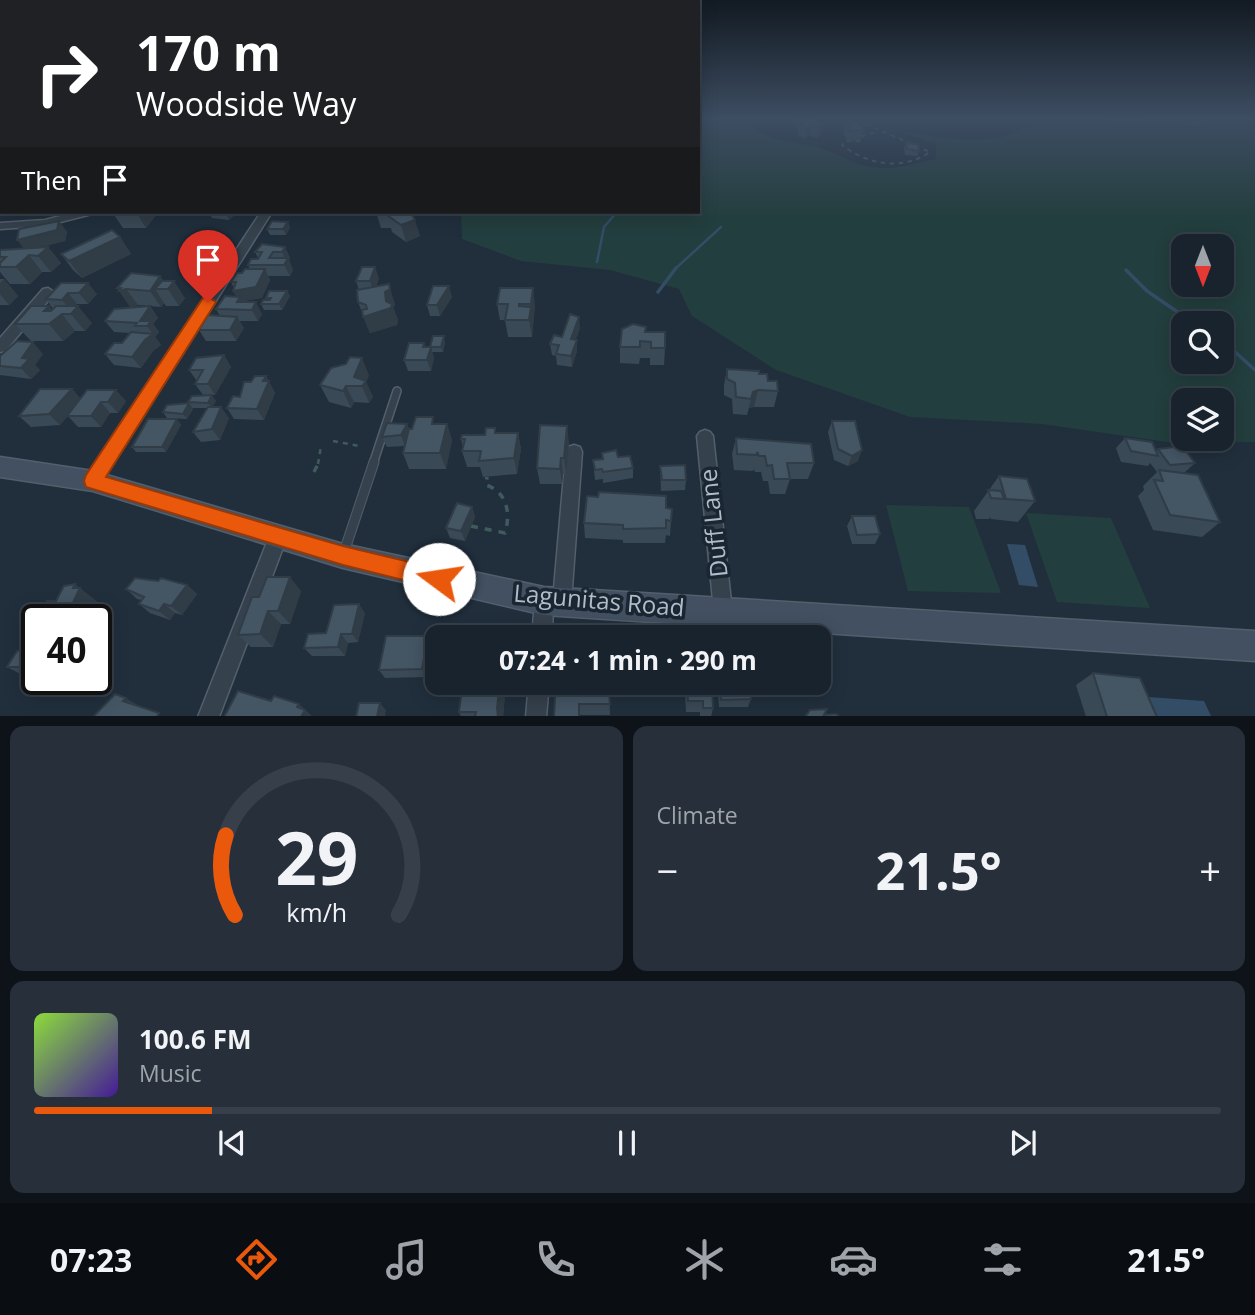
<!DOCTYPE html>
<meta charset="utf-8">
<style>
body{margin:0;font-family:"Open Sans",sans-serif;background:#262f3a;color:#f1f3f6;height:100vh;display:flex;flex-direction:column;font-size:26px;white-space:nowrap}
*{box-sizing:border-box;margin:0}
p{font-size:23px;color:#9fa4aa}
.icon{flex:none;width:38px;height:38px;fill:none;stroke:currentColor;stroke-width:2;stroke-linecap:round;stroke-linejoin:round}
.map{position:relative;height:716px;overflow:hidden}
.panel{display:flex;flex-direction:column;gap:10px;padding:10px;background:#0e1319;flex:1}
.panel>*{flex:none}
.hud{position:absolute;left:0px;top:0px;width:700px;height:214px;box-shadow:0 4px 18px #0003,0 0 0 2px #37404a;background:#202124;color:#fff;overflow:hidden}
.needle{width:46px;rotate:180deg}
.fabs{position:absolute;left:1171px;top:234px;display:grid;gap:14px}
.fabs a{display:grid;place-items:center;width:63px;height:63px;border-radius:14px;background:#19232e;box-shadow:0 4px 18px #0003,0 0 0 2px #37404a;font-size:35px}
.speed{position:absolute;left:21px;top:604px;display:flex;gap:14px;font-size:35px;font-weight:700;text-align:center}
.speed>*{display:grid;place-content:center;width:91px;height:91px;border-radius:50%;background:#19232e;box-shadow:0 4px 18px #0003,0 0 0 2px #37404a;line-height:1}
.speed .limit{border:4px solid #111;border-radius:10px;background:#fff;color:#111}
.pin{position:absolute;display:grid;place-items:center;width:60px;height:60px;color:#fff;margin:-72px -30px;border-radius:50% 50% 50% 0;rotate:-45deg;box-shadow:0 0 7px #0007}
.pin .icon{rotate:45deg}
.me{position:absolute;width:77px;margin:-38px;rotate:284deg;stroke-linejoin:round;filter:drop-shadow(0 0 5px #0008)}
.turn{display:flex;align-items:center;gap:24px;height:147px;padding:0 21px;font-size:32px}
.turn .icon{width:91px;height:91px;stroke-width:2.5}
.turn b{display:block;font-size:49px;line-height:60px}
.then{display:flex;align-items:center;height:66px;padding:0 21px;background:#0003;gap:14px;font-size:26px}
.big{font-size:52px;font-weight:700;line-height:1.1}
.panel .widget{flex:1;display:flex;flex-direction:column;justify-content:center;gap:10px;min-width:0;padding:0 24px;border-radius:14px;background:#262f3a}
.panel .dial{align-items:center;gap:0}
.dial svg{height:182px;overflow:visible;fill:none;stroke:#37404a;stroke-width:7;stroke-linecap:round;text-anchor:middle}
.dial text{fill:#f1f3f6;stroke:none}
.song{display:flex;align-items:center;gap:21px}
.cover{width:84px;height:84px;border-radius:10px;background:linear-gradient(135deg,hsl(90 70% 55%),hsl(260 70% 35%))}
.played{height:7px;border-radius:4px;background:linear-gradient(90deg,#ea580c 15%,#37404a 15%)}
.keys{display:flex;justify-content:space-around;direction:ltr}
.heat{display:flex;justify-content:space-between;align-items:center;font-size:38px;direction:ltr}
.panel .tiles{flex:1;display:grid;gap:10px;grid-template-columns:1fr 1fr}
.widget:last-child{grid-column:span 2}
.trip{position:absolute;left:425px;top:625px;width:406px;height:70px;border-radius:14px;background:#19232e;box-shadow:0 4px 18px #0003,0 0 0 2px #37404a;font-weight:700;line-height:70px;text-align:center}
.tab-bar{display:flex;height:112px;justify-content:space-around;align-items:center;background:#0a0e12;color:#9fa4aa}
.tab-bar .icon{width:49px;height:49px}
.tab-bar .current{color:#ea580c}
.tab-bar b{font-size:32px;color:#f1f3f6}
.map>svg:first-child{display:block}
.green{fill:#233e3e;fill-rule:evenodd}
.water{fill:#334d66}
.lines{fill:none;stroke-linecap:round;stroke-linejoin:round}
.stream-far1{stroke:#334d66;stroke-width:2.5}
.stream{stroke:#334d66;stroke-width:3.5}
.lane-far1-casing{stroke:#535f6b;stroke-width:10}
.lane-casing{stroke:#535f6b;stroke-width:11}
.street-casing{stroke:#535f6b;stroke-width:3}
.secondary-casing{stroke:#535f6b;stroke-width:3}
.path-far2{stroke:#415a5b;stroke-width:2;stroke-dasharray:4.5 4.5;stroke-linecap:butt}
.path-far1{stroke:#415a5b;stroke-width:2.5;stroke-dasharray:5 5;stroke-linecap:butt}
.path{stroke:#415a5b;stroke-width:3.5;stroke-dasharray:7 7;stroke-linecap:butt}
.lane-far1{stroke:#35414d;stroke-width:7}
.lane{stroke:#35414d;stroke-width:9}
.street{fill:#35414d;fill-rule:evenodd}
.secondary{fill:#425061;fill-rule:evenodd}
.wall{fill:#3a4956;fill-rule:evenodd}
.shaded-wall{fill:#303c46}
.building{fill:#445564;stroke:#303c46;stroke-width:2}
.route{fill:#ea580c;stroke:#983908;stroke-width:2}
.labels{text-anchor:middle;stroke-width:7;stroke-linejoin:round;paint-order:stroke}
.near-street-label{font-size:24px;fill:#b0bcc9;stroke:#1a2632}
</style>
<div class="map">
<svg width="1255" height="717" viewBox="0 0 1255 717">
<rect width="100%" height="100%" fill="#212f3d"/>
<path class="green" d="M698 119H750C761 147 806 141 827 150 848 159 859 167 883 168 900 169 920 162 936 159V144L903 132C944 137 990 150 1027 126L1022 119H1255V442L1174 443 1042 424 910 417 776 370 692 316 679 289 610 270 521 261 462 239 461 212H698ZM1183 247H1222V285H1183ZM1183 324H1222V362H1183ZM1183 401H1222V439H1183Z
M886 505 969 507 1001 593 908 591Z
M1026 513 1111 518 1150 608 1057 602Z"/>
<path class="water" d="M1007 544 1025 545 1038 587 1019 585Z
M1134 696 1204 701 1211 716H1142Z"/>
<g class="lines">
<path class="stream-far1" d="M1107 119 1199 124 1200 119
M597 262 604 227 617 212
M675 269 721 227"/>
<path class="stream" d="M1126 270 1147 291 1195 324
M658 292 676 268
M1222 340 1255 370"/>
<g class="lane-far1-casing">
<path id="lane-far1" d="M373 464 397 391"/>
</g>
<g class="lane-casing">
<path id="lane" d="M344 552 374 462"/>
</g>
<g class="street-casing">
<path id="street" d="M0 156H2V162H0Z
M76 212H94L92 214 45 226 0 229V223L45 220Z
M261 212H272L99 486 93 488 87 486 85 481 87 476Z
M48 288 54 292 53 295 5 351 0 352V338L43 289Z
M705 430 710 432 713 436 732 611 730 618 723 620 716 618 714 611 697 436 700 432Z
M574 445 580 447 582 452 571 602 569 608 562 611 555 608 553 603 552 637H532L535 601 537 595 544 592 551 595 553 600 566 452 568 447Z
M278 529 284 531 287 537 219 717H198L269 537 272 531Z
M529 682H549L546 717H526Z"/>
</g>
<g class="secondary-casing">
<path id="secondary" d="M0 457 93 471 343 544 544 587 1255 631V661L544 615 343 568 93 491 0 477Z"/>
</g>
<path class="path-far2" d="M858 119 866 124 858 125
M866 124 930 152C902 171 868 165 842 145L845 141H861L863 136 878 131"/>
<path class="path-far1" d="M333 441 359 446
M318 464 321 446"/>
<path class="path" d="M314 472 319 462
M471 526 505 533C511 513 507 492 486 485L487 477"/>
<use href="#lane-far1" class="lane-far1"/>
<use href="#lane" class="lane"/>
<use href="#street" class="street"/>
<use href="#secondary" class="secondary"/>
</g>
<path class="wall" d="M791 119H818L821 134 817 138 810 135 805 138 798 136V131L795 126 790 124Z
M846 122 864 130 861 140 848 141 843 133Z
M906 143 919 151 917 156 905 155 904 148Z
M112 212H165H158L146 228H123Z
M209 212H238L229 220 212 218Z
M376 212H411L420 236 406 242 392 232 391 228H381Z
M59 221 67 232 65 241 40 247H48L61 263 51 272H42L30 284H10L0 272V250L24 248Z
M288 222 290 227 286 235H270L267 229Z
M120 237 131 254 82 278 73 270 61 254Z
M285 247 290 258 289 260 293 270 290 276H268L270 280 262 298 243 301 262 314 258 321H239L244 328 236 341H206L199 330 220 316 216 309 236 296 233 291 234 288 231 282 250 269 248 265 258 259V258L255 252Z
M160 276 163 281 185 298 179 306H166L164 303 161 307 150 306 158 318 153 324 159 332 155 337 161 345 153 351 141 368 114 365 105 354 122 343 130 333 114 332 105 321 131 308 117 288ZM138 305 150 306 132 308Z
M379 278 376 287 394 301 395 306 393 307 398 320 397 325 370 333 358 302 359 290 356 281Z
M0 279H4L18 296 9 305H0Z
M61 283 97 294 88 304H77L75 306 92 323 85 331H75L63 341H31L15 324 49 306 52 310 53 309 46 299Z
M500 288 535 305 532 337H508L505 320H500L497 304Z
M287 291 290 296 282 310H264L261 304 267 300 266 298Z
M452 297 440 316H430L427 305Z
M580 328 576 339 577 351 572 367 557 365 556 356 552 355 550 344 562 337Z
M645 332 665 348 664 365H650V358H640L639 364 620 363V347Z
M445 342 443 352H432L434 358 431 371H408L404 360 424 343 425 347H430Z
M43 354 35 365 40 370 31 379 0 375V356Z
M224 355 231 367 215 395H203L195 384 197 381 189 370Z
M727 369 759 374 778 391 774 407H754L749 408 747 415 733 414 732 399 724 395V385Z
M369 375 366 382 373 397 369 403 354 402 351 408 329 402 320 385Z
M266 376 275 393 264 420 234 419 227 408 240 397 251 382Z
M72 389 80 398 126 401 118 413H110L101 427H78L68 416 60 425 31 427 19 416Z
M216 401 212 407 229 418 220 440 201 442 193 432 208 408H192L188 402Z
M193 409 187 419 167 418 163 412Z
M177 419 181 425 166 452H136L132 447Z
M832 421 858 461 848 466 834 460 828 432Z
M407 424 409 429 436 424H447L452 440 446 469H409L403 453 405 446 387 447 382 437Z
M497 433H518L521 449 517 474 483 477 480 467H467L462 451 463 447 461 439Z
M736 438 814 463 808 479H790L785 494H770L768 481H763L761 472H755L754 469 753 471 734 470 732 454Z
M1125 438 1156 451 1158 449 1195 463 1184 473 1220 522 1202 537 1153 530 1138 496 1144 490 1143 486 1157 472 1150 463 1148 466 1121 462 1116 448Z
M569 442 566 474H563L562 484H540L537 468Z
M602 453 618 457 633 468V478L603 483V479L595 480 593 460 602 459Z
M660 466 686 480 685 490 661 491Z
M999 476 1035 501 1018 522 991 519 990 517 989 519H976L974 511Z
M472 507 475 517 465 541 450 538 446 528Z
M666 508 671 521 670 536 666 535 665 543H623V540L585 538 584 523Z
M852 516 880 534 875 544H852L847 526Z
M158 581 187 585 197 594 182 615 175 613 170 620 150 613 139 604 142 600 137 599 126 589Z
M301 591 290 624H281L273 647H251L238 635 259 597Z
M365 613 358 642 348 643 345 656H312L304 648 326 633Z
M37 633V679H43H30L7 667 26 651Z
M428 636 433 645 427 677 385 678 379 670Z
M1093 673 1157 717H1086L1076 685Z
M463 682H506L503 717H461L459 712Z
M550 682H609L610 715H581L555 693H553Z
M666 682H712L713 708 711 717H700V712H686L685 693H669L668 686H666Z
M717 682H748L751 699 748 707H719Z"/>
<path class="shaded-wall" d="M823 123 821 134 817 138 819 127Z
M812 125 810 135 805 138 807 128Z
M136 212H157L146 228Z
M225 212H238L229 220Z
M415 220 420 236 406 242 401 225Z
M59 221 67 232 65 241 26 251 17 240Z
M288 222 290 227 286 235 283 229Z
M120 237 131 254 82 278 69 261Z
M48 247 61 263 51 272 38 256Z
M285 247 290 258 289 260 293 270 290 276 284 265 286 262 282 252Z
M29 255 42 272 30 284 16 267Z
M375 267 379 278 374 292 370 281Z
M265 269 270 280 262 298 243 301 246 308 237 302 238 300 233 291Z
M160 276 169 289 174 281 185 298 179 306 168 289H155L164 303 161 307 150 291Z
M4 279 18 296 9 305 0 294V283Z
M88 283 97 294 88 304 79 293Z
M389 284 394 301 395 306 393 307 398 320 397 325 370 333 363 317 386 301 385 292Z
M449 286 452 297 440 316 437 305Z
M533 288 535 305 532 337 529 320Z
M126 289 138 305 131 308 119 291Z
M287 291 290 296 282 310 279 304Z
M68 293 77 304 71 311 62 300Z
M256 302 262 314 258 321 252 310Z
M49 306 58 317 62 314 75 331 63 341 49 324 44 311Z
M78 306 92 323 85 331 71 314Z
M150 306 158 318 153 324 159 332 155 337 147 326 140 321Z
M237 317 244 328 236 341 230 330Z
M579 317 580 328 572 350 571 339Z
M153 334 161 345 153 351 141 368 132 357 145 340Z
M444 336 445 342 443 352 441 347Z
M577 340V351L572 367 571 356Z
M33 342 43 354 35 365 40 370 31 379 21 368 22 358Z
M431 347 434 358 431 371 427 360Z
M224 355 231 367 215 395 208 384Z
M362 358 369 375 366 382 373 397 369 403 362 386 354 377Z
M266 376 275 393 264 420 257 409 263 381Z
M346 386 354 402 351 408 343 391Z
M72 389 82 400 60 425 49 414Z
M116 390 126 401 118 413 108 402Z
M758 390 754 407 749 408 747 415 753 392Z
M212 395 216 401 212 408 208 403Z
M101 402 110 413 101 427 91 416Z
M189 403 193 409 187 419 183 414Z
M221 407 229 418 220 440 212 429Z
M177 419 181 425 166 452 162 447Z
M407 424 411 434 405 446 401 435Z
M447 424 452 440 446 469 440 453Z
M567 426 569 442 566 474 564 458Z
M518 433 521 449 517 474 514 458Z
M862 450 858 461 848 466 852 456Z
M561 458 563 474 562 484 560 469Z
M472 507 475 517 465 541 461 531Z
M290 577 301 591 290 624 278 611Z
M75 584 98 602 90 620H76L68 613 73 588Z
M187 585 197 594 182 615 171 606Z
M164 604 175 613 170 620 159 611Z
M359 604 365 613 358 642 352 634Z
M268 611 281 624 273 647 260 634Z
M341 634 348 643 345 656 338 647Z
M428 636 433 645 427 677 422 669Z
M500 682H506L503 717H498L497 708Z
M126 698 144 709 123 701Z
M380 703 386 710 385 717H377Z
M299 704 311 715 312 717H301L297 707Z"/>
<path class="building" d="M799 119H818L819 121H815L823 123 819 127 812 125 807 128 800 125 802 123Z
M856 121 864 130 851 131 846 122Z
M906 143 918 144 919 151 907 149Z
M378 212H411L415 220 401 225 387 215 389 212Z
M59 221 57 230 17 240 19 229Z
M272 221 288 222 283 229H267Z
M112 230 120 237 69 261 61 254Z
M262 244 285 247 282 252H273L269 258H288L284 265H248L251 259H258L262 252H255Z
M48 247 38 256 29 255 16 267H0V263L6 257H0V250Z
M362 267H375L370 281H356Z
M245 269H265L256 287 233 291 236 282H231L237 273H242Z
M131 273 160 276 150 291 126 289 119 291 121 288H117Z
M162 281H174L168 289H155Z
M61 283H88L79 293H68L62 300 46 299Z
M389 284 390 289 385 292 386 301 392 304 391 308 363 317 362 310 367 309 366 305 358 302 357 290Z
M433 286H449L437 305H427Z
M500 288H533L531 304H519V306L531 307 529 320H505L508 304H497Z
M269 291H287L279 304H261L263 300H270L271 298H266Z
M225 296 240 297 237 302H256L252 310 216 309Z
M31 306H49L44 311H51L56 306H78L71 314H62L49 324H15Z
M150 306 140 321H151L147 326H135L137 323 105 321 114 309Z
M570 314 579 317 571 339 577 340 571 356 556 354 559 345 550 344 554 335 562 337Z
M208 315 237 317 230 330H199Z
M633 324 646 327 645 332H665V348H651V342L640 341V347H620L622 329Z
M131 332 153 334 145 340 132 357 105 354 114 343H122Z
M433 336H444L441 347H430Z
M17 341 33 342 22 358 29 359 21 368 0 366V356Z
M409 343H424L423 347H431L427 360H404Z
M224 355 208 384H195L203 370H189L196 358Z
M350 357 362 358 354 377 366 381 362 386H346L343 391 320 385 331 368 346 364Z
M727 369 759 371V374H767L768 381H777L778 391 758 390 753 392 751 399 736 397 735 383 727 379Z
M255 376H266L263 381H269L257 409 227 408 233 396 240 397 244 382H251Z
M40 389H72L49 414 19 416Z
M87 390H116L108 402H101L91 416H67Z
M212 395 208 403 188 402 192 396Z
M189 403 183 414 163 412 167 405Z
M208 407H221L212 429 193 432Z
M416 417H433L432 424H447L440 453H403L409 429H412Z
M148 419H177L162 447H132Z
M832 421H855L862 450 852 456 838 449Z
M387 423 407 424 401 435 382 437Z
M540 425 567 426 564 458H561L560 469 537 468Z
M486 428H495V433H518L514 458 479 461 481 451H462L465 439H461L462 435H485Z
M736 438 811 444 814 463H787L790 479H774L772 465 767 466 765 456H759L757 452V455L737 454Z
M1125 438 1152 442 1158 456 1131 451Z
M1182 446 1195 463 1170 465 1158 449Z
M616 450 618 457 630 456 633 468 603 472 602 469 595 470 593 460 603 459 602 453Z
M685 465 686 480H662L660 466Z
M1159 470 1198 475 1220 522 1170 515 1154 480 1163 481Z
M999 476 1027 479 1035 501 1006 499Z
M988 490 1001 491 1004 499 991 498Z
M599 492 666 496V508L672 509 671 521 666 520V528L623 529V525L584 523 587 496 598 497Z
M457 503 472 507 461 531 446 528Z
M852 516H875L880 534 857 535Z
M267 577H290L278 611H268L260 634 238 635 252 597H259Z
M135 578 158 581 161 578 187 585 171 606 164 604 159 611 139 604 144 597 126 589Z
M75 584 73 588H80L68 613 79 615 76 620H37V622H34L47 601H56L64 586Z
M359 604 352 634H341L338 647 304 648 308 634 326 633 334 605Z
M37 633V663L34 667H7L17 651H26Z
M386 636H428L422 669 379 670Z
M1093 673 1140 678 1157 717H1107Z
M463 682H500L497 708 498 717H475L476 712H459Z
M556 682H608L610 704H579V717H554Z
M687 682H712L713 708H703V701H688Z
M720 682H748L751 699 721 700Z
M238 691 271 701 274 696 299 704 297 707 305 710 301 717H224Z
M115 694 126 698 123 701 159 713 157 717H93Z
M359 703H380L377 717H356Z
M827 709 824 715 836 714 840 717H805L810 710Z"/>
<linearGradient id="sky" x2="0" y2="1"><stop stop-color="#121a22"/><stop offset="0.54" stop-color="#3d4d62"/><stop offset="1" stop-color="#3d4d62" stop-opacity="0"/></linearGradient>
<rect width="1255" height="219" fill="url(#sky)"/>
<path class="route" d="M208 297 216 302 106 477 343 546 439 569 446 572 449 579 446 586 439 589 343 565 86 487 84 481 86 475 203 298Z"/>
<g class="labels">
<g class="near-street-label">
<text transform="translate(714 523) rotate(-96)" y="8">Duff Lane</text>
<text transform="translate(599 601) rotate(5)" y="8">Lagunitas Road</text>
</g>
</g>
</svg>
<div class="fabs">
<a><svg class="needle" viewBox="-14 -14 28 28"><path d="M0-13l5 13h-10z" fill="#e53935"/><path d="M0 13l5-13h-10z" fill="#9fa4aa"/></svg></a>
<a><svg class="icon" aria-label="search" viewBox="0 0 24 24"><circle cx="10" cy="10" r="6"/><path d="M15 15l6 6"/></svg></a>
<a><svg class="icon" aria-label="layers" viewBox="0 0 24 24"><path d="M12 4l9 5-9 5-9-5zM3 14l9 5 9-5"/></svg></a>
</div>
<div class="speed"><div class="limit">40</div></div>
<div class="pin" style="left:208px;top:302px;background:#d93025"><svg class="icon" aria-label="arrive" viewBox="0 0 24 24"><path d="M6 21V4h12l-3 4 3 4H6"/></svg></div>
<svg class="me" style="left:439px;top:579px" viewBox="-20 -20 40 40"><circle r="19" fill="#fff"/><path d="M0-13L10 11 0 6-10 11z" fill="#ea580c"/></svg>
<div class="trip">07:24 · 1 min · 290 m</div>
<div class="hud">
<div class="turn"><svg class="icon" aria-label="right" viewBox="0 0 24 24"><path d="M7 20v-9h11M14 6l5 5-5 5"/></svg><div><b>170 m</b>Woodside Way</div></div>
<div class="then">Then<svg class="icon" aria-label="arrive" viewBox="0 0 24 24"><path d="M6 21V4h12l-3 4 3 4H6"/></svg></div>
</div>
</div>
<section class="panel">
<div class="tiles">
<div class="widget dial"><svg viewBox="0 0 100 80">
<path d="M14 69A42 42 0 1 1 86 69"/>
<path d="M14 69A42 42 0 0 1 10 34" stroke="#ea580c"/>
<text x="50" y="56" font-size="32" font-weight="700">29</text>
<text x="50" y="72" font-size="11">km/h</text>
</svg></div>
<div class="widget"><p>Climate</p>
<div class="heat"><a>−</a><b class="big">21.5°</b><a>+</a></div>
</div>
<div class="widget">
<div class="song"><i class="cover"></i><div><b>100.6 FM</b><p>Music</p></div></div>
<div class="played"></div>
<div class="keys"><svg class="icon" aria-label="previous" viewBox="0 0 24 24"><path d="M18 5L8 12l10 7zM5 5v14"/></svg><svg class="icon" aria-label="pause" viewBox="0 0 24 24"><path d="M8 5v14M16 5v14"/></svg><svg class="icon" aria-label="next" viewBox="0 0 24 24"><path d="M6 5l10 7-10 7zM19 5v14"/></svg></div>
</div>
</div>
</section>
<nav class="tab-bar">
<b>07:23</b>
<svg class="icon current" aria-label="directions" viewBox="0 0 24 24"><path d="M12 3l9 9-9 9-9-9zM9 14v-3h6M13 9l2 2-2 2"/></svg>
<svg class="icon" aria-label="music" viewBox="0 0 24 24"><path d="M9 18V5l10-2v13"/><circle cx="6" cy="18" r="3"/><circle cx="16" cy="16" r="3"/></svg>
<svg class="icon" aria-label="phone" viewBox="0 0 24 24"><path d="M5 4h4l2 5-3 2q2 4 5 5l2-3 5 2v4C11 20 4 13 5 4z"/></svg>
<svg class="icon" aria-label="climate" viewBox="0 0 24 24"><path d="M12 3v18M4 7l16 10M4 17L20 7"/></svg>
<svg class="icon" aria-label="car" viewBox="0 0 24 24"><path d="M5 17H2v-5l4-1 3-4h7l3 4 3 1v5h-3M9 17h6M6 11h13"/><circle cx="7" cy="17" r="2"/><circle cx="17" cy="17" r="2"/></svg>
<svg class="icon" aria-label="filters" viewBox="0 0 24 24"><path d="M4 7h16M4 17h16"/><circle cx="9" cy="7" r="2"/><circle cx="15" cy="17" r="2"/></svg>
<b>21.5°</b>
</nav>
